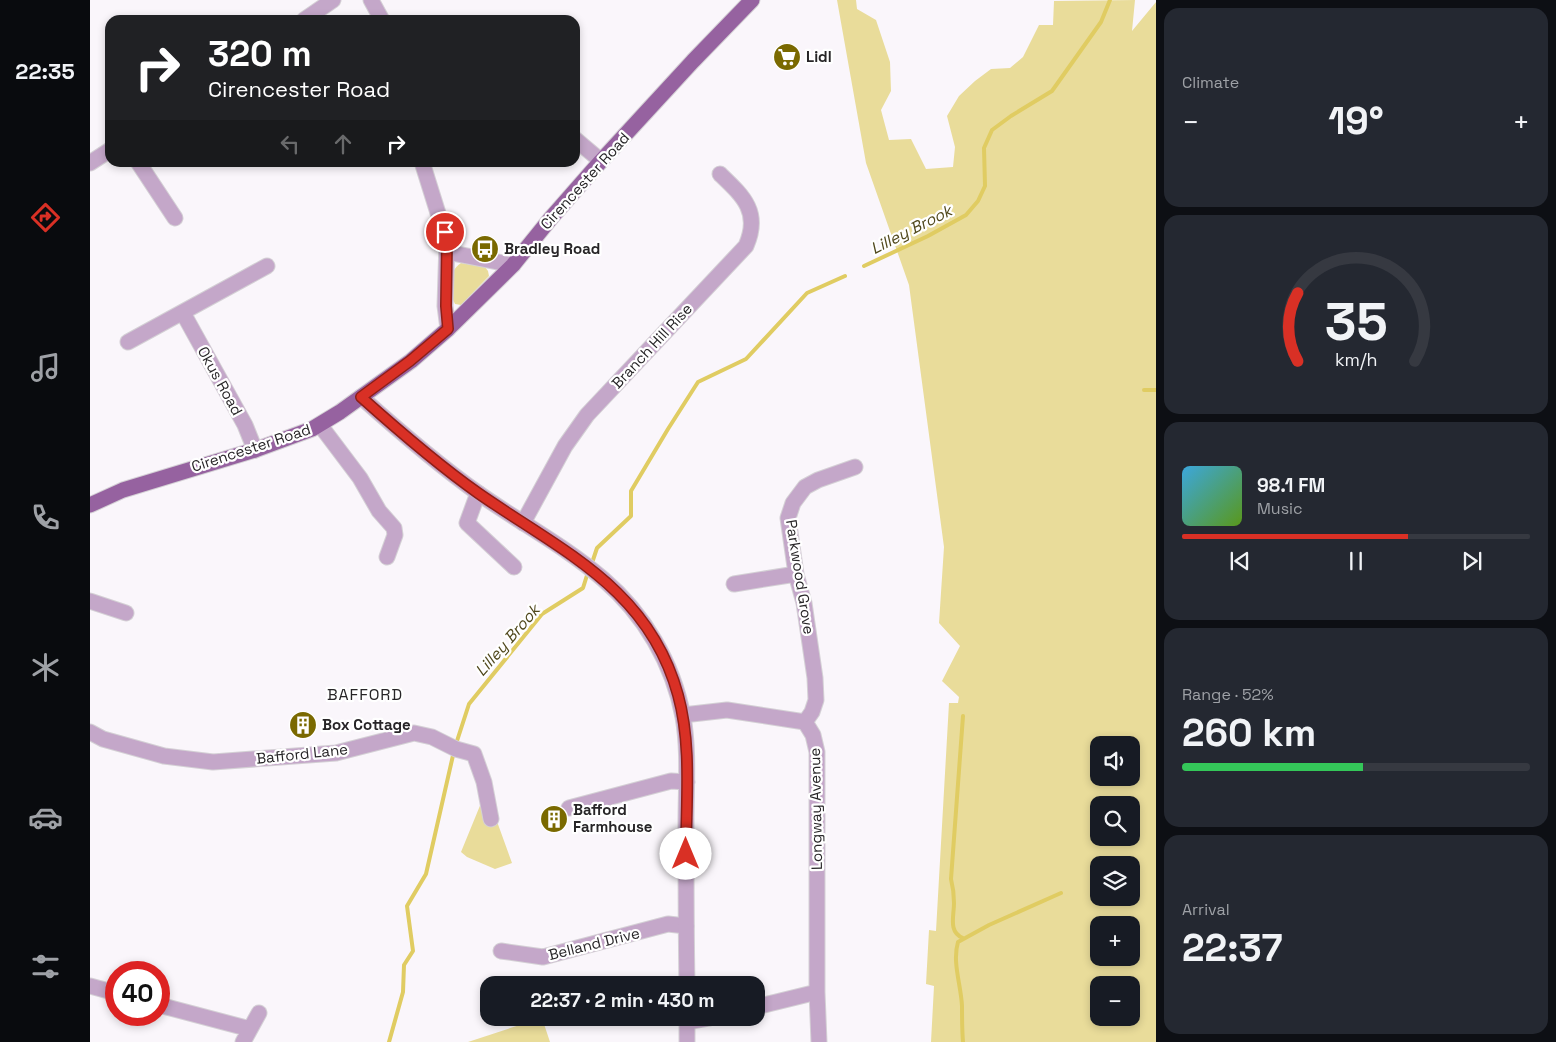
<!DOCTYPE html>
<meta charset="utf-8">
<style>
body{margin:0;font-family:"Space Grotesk",sans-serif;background:#242831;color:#f1f3f6;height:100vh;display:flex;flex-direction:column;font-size:19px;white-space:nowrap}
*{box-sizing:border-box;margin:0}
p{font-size:16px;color:#9ea1a6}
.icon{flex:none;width:28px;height:28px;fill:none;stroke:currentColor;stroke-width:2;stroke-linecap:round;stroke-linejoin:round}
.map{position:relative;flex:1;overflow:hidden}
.sheet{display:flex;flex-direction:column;gap:8px;padding:8px;background:#0d0f14;width:400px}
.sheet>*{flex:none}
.banner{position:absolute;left:15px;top:15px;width:475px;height:152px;border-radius:15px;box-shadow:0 2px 8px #0003;background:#202124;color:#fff;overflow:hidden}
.controls{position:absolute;left:1000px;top:736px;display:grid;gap:10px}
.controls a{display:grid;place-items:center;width:50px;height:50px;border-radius:10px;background:#171b24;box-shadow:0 2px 8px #0003;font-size:25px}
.speed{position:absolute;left:15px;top:961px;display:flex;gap:10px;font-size:25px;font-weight:700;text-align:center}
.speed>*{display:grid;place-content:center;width:65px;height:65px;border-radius:50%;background:#171b24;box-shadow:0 2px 8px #0003;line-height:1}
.speed .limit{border:8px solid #d22;background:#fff;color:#111}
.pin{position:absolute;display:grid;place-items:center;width:42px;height:42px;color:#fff;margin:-21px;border:2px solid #fff;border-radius:50%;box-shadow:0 1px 5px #0007}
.me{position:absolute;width:55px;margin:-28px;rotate:0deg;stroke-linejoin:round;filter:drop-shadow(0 0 4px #0008)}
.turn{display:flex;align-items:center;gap:18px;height:105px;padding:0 20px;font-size:22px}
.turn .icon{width:65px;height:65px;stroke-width:2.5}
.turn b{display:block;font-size:35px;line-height:42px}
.lanes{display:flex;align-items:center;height:48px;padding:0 20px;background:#0003;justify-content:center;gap:25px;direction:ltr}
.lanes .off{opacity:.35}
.big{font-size:38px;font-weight:700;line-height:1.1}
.sheet .card{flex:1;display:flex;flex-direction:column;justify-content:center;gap:8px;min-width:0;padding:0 18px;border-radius:15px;background:#242831}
.sheet .dial{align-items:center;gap:0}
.dial svg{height:130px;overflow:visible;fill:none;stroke:#363941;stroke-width:7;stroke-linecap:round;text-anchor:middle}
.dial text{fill:#f1f3f6;stroke:none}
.song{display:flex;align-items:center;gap:15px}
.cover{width:60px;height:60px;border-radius:8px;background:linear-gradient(135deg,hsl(200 70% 55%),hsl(90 70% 35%))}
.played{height:5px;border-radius:2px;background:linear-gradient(90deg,#d93025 65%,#363941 65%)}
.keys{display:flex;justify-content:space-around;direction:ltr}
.heat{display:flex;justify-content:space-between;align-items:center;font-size:28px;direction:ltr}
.charge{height:8px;border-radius:4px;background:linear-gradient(90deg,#34c759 52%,#363941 0)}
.trip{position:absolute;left:390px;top:976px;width:285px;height:50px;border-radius:15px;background:#171b24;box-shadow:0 2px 8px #0003;font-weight:700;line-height:50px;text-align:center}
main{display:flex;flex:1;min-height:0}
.menu{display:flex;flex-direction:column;width:90px;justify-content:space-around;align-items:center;background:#090b0e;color:#9ea1a6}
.menu .icon{width:35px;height:35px}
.menu .current{color:#d93025}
.menu b{font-size:22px;color:#f1f3f6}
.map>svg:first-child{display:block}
.green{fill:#e9dc9a;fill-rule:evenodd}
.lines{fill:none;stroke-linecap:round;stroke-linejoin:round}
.stream{stroke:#e0cc62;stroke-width:4}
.minor-casing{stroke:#d4d0d5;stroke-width:17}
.tertiary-casing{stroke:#d4d0d5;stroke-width:17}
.primary-casing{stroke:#d4d0d5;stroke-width:17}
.minor{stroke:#c4a7c9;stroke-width:15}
.tertiary{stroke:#c4a7c9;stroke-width:15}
.primary{stroke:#9662a0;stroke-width:15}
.route-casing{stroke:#8d1f18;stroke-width:12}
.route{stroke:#d93025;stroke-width:9}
.labels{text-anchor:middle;stroke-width:4.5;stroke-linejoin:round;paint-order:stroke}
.poi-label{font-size:15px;font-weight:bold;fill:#272527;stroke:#fff;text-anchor:start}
.street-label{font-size:15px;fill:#272527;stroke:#fff}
.water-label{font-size:16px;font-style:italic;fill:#50481c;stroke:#fff}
.neighbourhood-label{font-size:16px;letter-spacing:1px;fill:#272527;stroke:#fff}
</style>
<main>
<nav class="menu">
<b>22:35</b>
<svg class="icon current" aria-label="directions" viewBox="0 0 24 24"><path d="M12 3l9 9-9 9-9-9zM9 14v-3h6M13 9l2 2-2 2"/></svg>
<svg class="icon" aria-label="music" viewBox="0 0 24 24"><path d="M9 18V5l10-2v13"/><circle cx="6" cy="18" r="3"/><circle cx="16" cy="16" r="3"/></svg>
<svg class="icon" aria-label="phone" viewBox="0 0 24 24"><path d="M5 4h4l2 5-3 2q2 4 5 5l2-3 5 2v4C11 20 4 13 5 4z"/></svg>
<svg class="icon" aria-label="climate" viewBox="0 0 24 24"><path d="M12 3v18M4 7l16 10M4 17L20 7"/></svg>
<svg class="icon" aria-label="car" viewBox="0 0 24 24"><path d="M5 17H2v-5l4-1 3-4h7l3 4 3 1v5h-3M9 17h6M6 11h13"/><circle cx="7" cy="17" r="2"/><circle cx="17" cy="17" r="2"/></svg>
<svg class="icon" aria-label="filters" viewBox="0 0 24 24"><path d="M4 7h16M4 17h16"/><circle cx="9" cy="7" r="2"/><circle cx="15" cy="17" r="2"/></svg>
</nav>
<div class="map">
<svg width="1066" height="1042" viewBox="0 0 1066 1042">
<rect width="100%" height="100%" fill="#faf6fb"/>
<path class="green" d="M747 0H766L767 9 786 20 800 62 801 91 791 110 799 140 821 139 836 169 863 167 865 147 857 116 869 96 885 81 901 69 920 68 933 57 949 25H963L964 1 1045 0 1042 31 1066 2V1042H841L844 986 836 984 839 930 846 931 859 703H868L869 697 852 681 870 646 849 623 854 547 819 285 776 163ZM1009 745H1041V778H1009ZM1009 805H1041V838H1009ZM1009 865H1041V898H1009ZM1009 925H1041V958H1009ZM1009 985H1041V1018H1009Z
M371 263 395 267 398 271 399 276 371 305 365 304C358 291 358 271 371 263Z
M396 791 422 863 405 869 377 857 371 852Z
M452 1018 460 1042H378L451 1018Z"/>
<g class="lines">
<path class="stream" d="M774 266 838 236 876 215 888 201 895 186 894 148 902 130 921 116 962 91 1011 22 1020 0
M1054 390H1066
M501 566 507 548 541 516V491L578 429 608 382 656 359 717 293 755 276
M873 716 861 879C863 887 864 895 864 903 864 916 858 932 873 938
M366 744 379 704 452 614 493 588 498 572
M299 1042 313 992 314 965 323 951 317 906 336 874 364 751
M873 1042C872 1030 872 1018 872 1006 871 985 862 962 868 942L899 925 971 893"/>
<g class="minor-casing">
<path id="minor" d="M281 0 292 20
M214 20 243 0
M485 139 511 161
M48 162 85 218
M332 162 357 242 355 306 358 329
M0 163 20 150
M357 252 423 265
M93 313 155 425 165 450
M38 342 177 266
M230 425 270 478 289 511 304 528 305 535 297 557
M388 493 377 523 424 567
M433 523 475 446 497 415 656 246C671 212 653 196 630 174
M644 584 706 574
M0 601 36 613
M593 715 637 710 715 722 723 735 727 752V992L729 1042
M715 722 722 712 726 700 725 678 714 603 706 574 698 518 703 503 715 487 728 480 765 467
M0 732 13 739 74 756 123 762 246 753 324 733 342 737 366 749 384 754 394 782 401 819
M479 808 581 781 597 782
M411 951 453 957 578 924 596 926
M0 986 26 993
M69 1005 160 1029
M666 1007 727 992
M597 1022 620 1018
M153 1042 169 1013"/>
</g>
<g class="tertiary-casing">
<path id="tertiary" d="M271 397C309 431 347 464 388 493 429 522 475 546 513 579 554 614 583 663 593 717 599 751 596 787 596 822 596 877 596 931 597 985
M597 1018V1042"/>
</g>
<g class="primary-casing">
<path id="primary" d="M0 505 33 490 165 450 222 429 250 412 321 361 358 329 423 265 461 218 511 161 603 61 662 0"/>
</g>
<use href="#minor" class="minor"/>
<use href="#tertiary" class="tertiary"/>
<use href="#primary" class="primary"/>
</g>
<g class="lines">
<g class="route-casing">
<path id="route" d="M355 232 357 242 356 306 358 329 320 361 271 397C309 431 347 464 388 493 471 551 559 588 588 695 602 745 596 802 596 854"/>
</g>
<use href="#route" class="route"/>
</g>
<defs>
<g id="supermarket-disc" transform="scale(1.4375)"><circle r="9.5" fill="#7a6900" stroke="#fff"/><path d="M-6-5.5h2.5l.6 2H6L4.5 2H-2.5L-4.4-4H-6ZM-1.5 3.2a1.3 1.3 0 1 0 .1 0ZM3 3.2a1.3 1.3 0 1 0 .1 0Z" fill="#fff"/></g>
<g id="bus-disc" transform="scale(1.4375)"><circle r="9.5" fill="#7a6900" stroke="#fff"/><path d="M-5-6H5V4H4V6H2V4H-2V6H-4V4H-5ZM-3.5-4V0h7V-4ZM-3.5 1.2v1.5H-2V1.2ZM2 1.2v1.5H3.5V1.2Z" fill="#fff"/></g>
<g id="building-disc" transform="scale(1.4375)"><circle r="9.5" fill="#7a6900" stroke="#fff"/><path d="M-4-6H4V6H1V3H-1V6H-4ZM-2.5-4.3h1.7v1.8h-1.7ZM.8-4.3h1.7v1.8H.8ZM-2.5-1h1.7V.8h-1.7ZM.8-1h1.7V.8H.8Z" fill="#fff"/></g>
</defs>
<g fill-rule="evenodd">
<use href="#supermarket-disc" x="697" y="57"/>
<use href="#bus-disc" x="395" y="249"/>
<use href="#building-disc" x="213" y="725"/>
<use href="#building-disc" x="464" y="819"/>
</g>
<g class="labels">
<g class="poi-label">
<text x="716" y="62">Lidl</text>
<text x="414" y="254">Bradley Road</text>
<text x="232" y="730">Box Cottage</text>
<text x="483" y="815">Bafford<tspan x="483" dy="17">Farmhouse</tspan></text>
</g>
<g class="street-label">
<text transform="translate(495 181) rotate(-48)" y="5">Cirencester Road</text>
<text transform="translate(562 346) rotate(-47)" y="5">Branch Hill Rise</text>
<text transform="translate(130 381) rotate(61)" y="5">Okus Road</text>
<text transform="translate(161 448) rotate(-18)" y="5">Cirencester Road</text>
<text transform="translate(710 577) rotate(81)" y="5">Parkwood Grove</text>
<text transform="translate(212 754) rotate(-6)" y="5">Bafford Lane</text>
<text transform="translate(726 809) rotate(-91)" y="5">Longway Avenue</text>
<text transform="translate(504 944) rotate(-14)" y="5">Belland Drive</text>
</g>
<g class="water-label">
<text transform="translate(821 229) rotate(-27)" y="6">Lilley Brook</text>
<text transform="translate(417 640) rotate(-49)" y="6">Lilley Brook</text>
</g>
<g class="neighbourhood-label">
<text x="275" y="700">BAFFORD</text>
</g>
</g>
</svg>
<div class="controls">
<a><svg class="icon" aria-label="sound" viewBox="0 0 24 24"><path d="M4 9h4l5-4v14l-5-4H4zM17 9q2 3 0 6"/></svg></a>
<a><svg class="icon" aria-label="search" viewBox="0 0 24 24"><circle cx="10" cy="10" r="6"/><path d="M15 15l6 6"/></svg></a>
<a><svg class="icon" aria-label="layers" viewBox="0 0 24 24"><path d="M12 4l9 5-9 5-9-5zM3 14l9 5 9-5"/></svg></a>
<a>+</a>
<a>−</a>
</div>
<div class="speed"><div class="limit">40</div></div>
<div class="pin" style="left:355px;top:232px;background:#d93025"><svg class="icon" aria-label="arrive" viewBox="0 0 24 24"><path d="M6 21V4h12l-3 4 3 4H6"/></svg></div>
<svg class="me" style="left:596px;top:854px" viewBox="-20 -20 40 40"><circle r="19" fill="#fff"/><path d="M0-13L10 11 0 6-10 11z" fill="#d93025"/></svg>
<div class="trip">22:37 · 2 min · 430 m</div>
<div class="banner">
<div class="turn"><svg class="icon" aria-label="right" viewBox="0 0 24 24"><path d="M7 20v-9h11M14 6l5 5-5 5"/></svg><div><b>320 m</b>Cirencester Road</div></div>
<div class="lanes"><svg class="icon off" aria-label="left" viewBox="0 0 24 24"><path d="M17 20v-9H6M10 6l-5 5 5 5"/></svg><svg class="icon off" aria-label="ahead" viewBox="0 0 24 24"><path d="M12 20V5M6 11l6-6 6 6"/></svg><svg class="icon" aria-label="right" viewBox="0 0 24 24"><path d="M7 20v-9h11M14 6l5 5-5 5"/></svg></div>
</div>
</div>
<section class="sheet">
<div class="card"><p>Climate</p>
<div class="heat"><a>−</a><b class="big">19°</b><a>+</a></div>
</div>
<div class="card dial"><svg viewBox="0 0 100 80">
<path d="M14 69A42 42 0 1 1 86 69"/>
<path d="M14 69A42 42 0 0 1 14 27" stroke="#d93025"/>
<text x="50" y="56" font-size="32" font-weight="700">35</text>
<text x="50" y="72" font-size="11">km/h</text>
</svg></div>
<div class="card">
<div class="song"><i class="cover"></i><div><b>98.1 FM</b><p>Music</p></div></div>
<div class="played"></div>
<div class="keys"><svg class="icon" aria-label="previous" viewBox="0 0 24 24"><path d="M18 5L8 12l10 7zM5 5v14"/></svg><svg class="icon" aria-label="pause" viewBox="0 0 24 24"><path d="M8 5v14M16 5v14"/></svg><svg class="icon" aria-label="next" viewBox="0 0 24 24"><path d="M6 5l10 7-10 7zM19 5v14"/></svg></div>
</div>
<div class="card"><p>Range · 52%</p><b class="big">260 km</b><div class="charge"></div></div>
<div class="card"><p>Arrival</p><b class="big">22:37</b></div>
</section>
</main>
